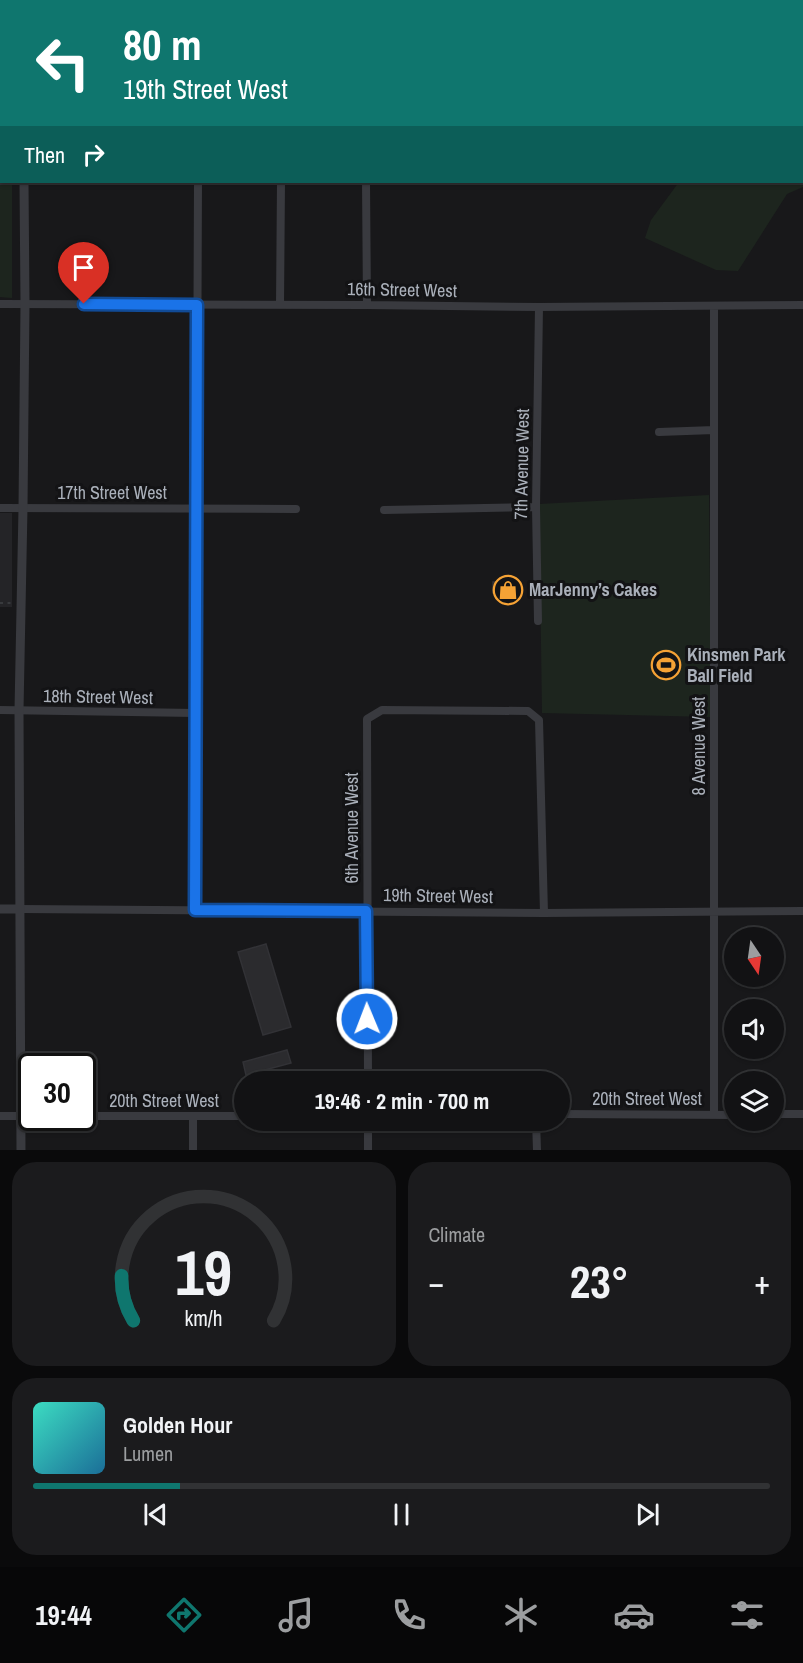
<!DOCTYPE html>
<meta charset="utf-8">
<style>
body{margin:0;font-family:"Archivo Narrow",sans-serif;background:#1b1b1d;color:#f1f3f6;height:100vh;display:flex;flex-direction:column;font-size:22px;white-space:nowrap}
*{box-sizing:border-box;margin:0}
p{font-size:20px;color:#9c9ea0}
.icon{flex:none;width:33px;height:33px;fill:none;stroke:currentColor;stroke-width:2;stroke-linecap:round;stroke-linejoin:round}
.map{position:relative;height:1150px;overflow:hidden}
.side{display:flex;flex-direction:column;gap:12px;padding:12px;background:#0a0a0b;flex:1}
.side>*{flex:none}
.top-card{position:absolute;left:0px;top:0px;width:804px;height:183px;box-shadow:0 2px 4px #0004,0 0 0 2px #313234;background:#0f766e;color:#fff;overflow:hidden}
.needle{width:39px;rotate:167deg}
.tools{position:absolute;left:724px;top:927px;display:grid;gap:12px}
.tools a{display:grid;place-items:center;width:60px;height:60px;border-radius:50%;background:#121214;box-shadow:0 2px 4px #0004,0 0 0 2px #313234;font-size:30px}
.speed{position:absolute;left:18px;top:1053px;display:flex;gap:12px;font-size:30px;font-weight:700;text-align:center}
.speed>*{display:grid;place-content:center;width:78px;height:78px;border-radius:50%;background:#121214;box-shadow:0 2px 4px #0004,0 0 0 2px #313234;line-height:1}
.speed .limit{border:3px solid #111;border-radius:9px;background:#fff;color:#111}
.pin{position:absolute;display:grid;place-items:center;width:51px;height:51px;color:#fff;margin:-62px -26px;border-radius:50% 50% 50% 0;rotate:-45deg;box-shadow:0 0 6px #0007}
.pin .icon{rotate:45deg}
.me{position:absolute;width:66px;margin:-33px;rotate:359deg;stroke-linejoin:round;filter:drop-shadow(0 0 4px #0008)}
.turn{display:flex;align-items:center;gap:21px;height:126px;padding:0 24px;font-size:27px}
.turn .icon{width:78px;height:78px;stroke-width:2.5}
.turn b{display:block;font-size:42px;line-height:51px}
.then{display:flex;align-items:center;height:57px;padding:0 24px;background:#0003;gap:12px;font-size:22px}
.big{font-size:45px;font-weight:700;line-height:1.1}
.side .tile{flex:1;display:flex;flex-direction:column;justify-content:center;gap:9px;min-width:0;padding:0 21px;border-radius:24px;background:#1b1b1d}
.side .dial{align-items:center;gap:0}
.dial svg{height:156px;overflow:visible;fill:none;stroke:#313234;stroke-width:7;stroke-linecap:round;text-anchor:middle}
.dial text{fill:#f1f3f6;stroke:none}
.song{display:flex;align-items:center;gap:18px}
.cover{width:72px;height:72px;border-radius:9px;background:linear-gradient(135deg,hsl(170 70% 55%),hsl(200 70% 35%))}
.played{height:6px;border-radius:3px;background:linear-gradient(90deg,#0f766e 20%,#313234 20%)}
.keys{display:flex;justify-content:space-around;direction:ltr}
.heat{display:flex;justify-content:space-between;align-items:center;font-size:33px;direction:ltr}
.side .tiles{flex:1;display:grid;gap:12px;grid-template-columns:1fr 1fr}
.tile:last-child{grid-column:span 2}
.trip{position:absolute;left:234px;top:1071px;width:336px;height:60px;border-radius:30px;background:#121214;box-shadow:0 2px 4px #0004,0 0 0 2px #313234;font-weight:700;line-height:60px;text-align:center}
.menu{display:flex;height:96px;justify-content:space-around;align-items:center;background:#070708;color:#9c9ea0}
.menu .icon{width:42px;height:42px}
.menu .current{color:#0f766e}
.menu b{font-size:27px;color:#f1f3f6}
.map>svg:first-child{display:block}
.built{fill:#242427}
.green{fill:#1d251e}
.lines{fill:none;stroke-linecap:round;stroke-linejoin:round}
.stream{stroke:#2d383e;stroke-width:3}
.building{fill:#2b2b2e;stroke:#323236;stroke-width:1.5}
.path{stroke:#3f4146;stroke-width:1.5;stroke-dasharray:3 4.5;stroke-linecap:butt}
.minor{stroke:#393a3f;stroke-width:8}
.tertiary{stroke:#393a3f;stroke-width:9}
.route-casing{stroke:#114b97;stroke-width:15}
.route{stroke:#1a73e8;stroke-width:10}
.labels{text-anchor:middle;stroke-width:6;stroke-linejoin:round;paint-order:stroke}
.street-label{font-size:18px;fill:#aab0ba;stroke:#131315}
.poi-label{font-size:18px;font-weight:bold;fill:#aab0ba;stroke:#131315;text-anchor:start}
</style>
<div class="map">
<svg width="803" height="1150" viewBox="0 0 803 1150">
<rect width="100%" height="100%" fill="#18181a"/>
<path class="built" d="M0 513H12V607H0Z"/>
<path class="green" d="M791 0H803V187L787 194 738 271 716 270 645 238 651 220 679 182H802V2L791 1Z
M0 133 2 136V182H12V298L0 297Z
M709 495 711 717 542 713 539 504Z"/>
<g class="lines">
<path class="stream" d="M697 0 699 2
M802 85H803"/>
</g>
<path class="building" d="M493 582H512V593H493Z
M266 944 291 1027 263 1035 238 952Z
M287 1050 291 1063 246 1075 243 1062Z"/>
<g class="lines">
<path class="path" d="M0 603H11"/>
<path class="minor" d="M66 2 68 0
M198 2V0
M284 2V0
M369 2V0
M541 2V0
M0 41H2
M366 182 367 305
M0 304 367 305 539 307 803 305
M280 305 281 182
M659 432 714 430
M0 508 296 509
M384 510 536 507
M538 621 536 507 539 307
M0 710 195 713
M20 909 544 913 803 911
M195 911 198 182
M368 1082 367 719 382 710 528 711 539 720 544 913
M560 1114 735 1115
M774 1114H803
M714 1115V306
M0 1116H32
M82 1116H244
M193 1117V1150
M368 1120V1150
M536 1120 537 1150"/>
<path class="tertiary" d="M0 79 2 82
M0 909H20
M21 1150 19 710 23 508 25 304 24 182"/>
</g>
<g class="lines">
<g class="route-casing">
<path id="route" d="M84 304 197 305 195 910 366 911 367 1019"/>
</g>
<use href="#route" class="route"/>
</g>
<defs>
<g id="shop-ring" transform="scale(1.5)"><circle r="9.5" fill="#131315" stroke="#f5a235" stroke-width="1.5"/><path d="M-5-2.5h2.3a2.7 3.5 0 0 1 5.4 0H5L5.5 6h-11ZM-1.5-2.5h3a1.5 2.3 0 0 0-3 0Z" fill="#f5a235"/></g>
<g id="stadium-ring" transform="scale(1.5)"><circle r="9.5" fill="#131315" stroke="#f5a235" stroke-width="1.5"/><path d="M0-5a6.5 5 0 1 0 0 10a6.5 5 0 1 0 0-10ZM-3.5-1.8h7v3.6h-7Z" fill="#f5a235"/></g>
</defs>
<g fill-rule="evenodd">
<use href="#shop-ring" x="508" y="590"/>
<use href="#stadium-ring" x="666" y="665"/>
</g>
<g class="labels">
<g class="street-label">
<text transform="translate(402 290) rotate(1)" y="6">16th Street West</text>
<text transform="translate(522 464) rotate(-89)" y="6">7th Avenue West</text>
<text x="112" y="499">17th Street West</text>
<text transform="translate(98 697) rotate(1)" y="6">18th Street West</text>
<text transform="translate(699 746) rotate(-90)" y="6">8 Avenue West</text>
<text transform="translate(352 828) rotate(-90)" y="6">6th Avenue West</text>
<text transform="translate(438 896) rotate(1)" y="6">19th Street West</text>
<text x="647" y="1105">20th Street West</text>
<text x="164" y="1107">20th Street West</text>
</g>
<g class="poi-label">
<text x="529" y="596">MarJenny’s Cakes</text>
<text x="687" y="661">Kinsmen Park<tspan x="687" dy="21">Ball Field</tspan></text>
</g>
</g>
</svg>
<div class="tools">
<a><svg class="needle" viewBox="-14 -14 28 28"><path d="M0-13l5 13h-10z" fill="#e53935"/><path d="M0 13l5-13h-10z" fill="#9c9ea0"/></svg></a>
<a><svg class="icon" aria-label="sound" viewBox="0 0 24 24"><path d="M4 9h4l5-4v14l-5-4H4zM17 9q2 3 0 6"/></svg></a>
<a><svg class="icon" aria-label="layers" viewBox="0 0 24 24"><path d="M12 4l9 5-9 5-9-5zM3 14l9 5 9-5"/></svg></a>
</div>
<div class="speed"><div class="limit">30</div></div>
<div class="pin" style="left:84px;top:304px;background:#d93025"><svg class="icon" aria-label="arrive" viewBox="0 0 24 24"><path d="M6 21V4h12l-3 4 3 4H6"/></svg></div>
<svg class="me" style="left:367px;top:1019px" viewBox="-20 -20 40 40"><circle r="17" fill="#1a73e8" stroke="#fff" stroke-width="3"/><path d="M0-11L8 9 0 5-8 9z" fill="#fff"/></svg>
<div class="trip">19:46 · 2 min · 700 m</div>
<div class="top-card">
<div class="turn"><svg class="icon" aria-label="left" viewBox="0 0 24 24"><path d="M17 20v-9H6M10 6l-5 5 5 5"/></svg><div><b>80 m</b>19th Street West</div></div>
<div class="then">Then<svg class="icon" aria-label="right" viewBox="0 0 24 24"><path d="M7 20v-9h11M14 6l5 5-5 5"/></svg></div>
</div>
</div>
<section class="side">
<div class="tiles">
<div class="tile dial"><svg viewBox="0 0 100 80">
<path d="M14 69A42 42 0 1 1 86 69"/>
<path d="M14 69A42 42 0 0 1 8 46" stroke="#0f766e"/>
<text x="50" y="56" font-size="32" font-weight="700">19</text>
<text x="50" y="72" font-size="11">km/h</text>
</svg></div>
<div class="tile"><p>Climate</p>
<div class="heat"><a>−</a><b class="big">23°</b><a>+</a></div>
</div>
<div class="tile">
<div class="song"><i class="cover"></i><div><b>Golden Hour</b><p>Lumen</p></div></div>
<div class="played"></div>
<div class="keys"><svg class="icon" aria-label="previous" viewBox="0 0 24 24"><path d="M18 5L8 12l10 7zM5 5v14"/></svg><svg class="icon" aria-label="pause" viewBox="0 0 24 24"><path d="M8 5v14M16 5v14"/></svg><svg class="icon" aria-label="next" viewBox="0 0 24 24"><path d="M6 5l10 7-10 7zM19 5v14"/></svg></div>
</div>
</div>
</section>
<nav class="menu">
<b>19:44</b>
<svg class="icon current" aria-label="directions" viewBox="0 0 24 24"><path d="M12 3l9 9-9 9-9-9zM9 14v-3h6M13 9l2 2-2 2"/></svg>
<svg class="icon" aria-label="music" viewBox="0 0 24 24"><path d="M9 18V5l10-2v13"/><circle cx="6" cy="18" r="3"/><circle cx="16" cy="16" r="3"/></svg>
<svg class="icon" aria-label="phone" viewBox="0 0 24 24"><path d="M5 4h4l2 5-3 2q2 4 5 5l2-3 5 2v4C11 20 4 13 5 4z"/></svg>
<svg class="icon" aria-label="climate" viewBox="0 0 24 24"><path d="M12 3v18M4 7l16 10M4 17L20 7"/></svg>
<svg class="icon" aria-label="car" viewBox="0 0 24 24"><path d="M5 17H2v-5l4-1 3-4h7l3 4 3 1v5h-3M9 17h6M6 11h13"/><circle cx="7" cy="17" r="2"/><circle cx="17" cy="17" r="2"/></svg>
<svg class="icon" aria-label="filters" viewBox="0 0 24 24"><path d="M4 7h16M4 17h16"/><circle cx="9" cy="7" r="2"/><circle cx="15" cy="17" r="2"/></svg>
</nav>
